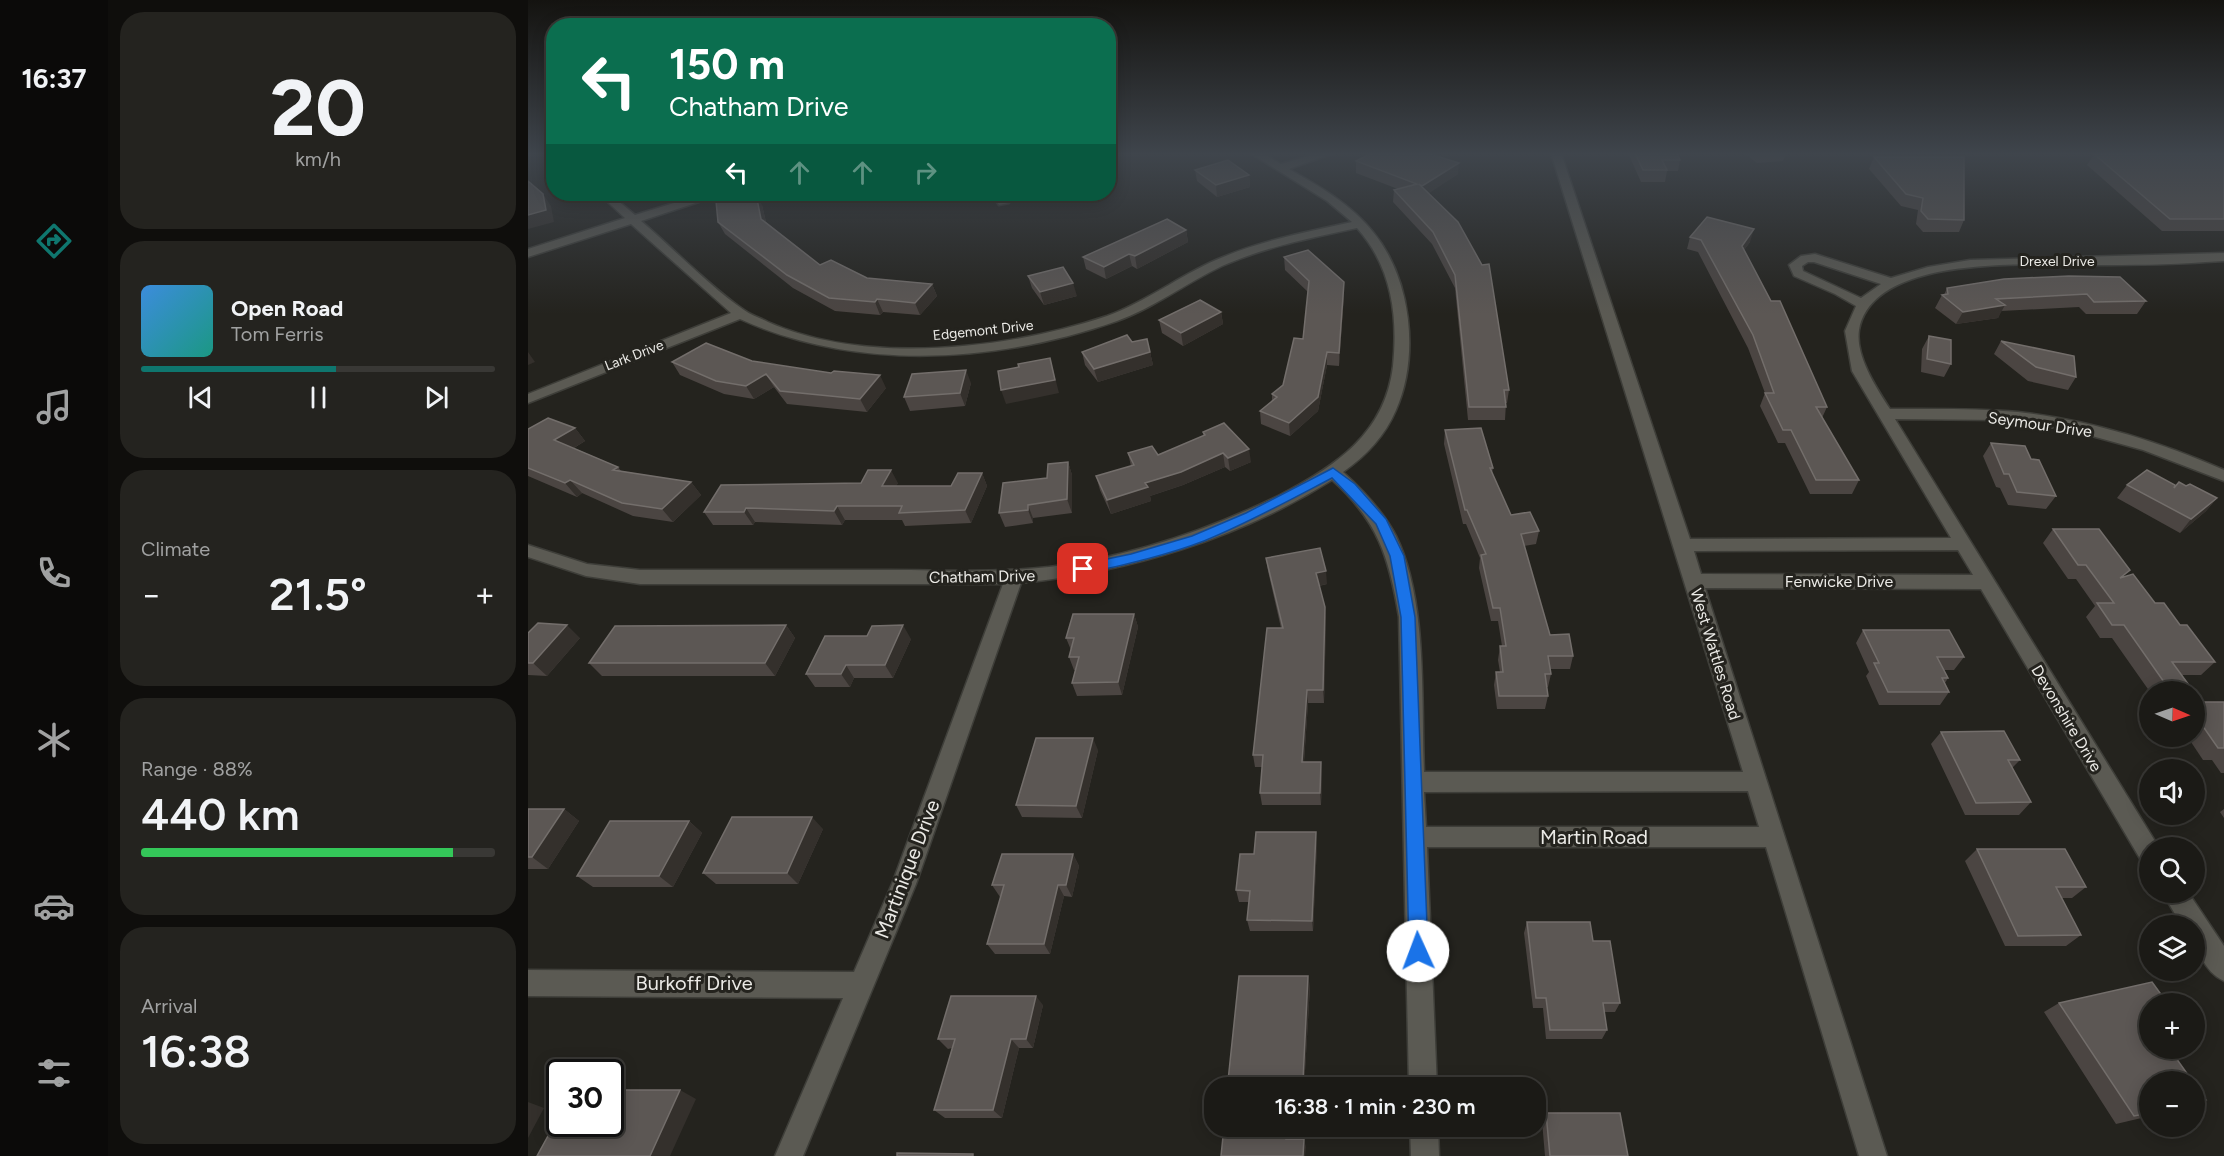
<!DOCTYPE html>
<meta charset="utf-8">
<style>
body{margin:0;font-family:Figtree,sans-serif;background:#24231f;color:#f1f3f6;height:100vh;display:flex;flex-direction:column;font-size:22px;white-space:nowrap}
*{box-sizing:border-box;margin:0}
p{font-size:20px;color:#a0a1a1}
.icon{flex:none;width:33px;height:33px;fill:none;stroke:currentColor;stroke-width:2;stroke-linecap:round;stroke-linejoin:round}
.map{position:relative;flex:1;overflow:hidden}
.drawer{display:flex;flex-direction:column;gap:12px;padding:12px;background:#0f0e0c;width:420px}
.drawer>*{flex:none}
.hud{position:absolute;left:18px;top:18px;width:570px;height:183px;border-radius:24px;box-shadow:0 3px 15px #0003,0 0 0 2px #393835;background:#0b6e4f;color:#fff;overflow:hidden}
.needle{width:39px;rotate:92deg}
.fabs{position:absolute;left:1611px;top:681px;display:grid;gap:12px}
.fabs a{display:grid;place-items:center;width:66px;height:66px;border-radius:50%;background:#1b1a16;box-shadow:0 3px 15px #0003,0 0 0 2px #393835;font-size:30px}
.speed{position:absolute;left:18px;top:1059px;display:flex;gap:12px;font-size:30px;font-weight:700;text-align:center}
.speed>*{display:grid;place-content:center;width:78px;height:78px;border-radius:50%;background:#1b1a16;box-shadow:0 3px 15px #0003,0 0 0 2px #393835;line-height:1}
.speed .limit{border:3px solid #111;border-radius:9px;background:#fff;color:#111}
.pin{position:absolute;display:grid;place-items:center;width:51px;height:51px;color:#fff;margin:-26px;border-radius:12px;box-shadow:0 3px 9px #0006}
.me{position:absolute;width:66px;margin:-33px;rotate:358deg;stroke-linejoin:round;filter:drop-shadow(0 0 4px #0008)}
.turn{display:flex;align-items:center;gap:21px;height:126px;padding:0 24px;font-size:27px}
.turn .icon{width:78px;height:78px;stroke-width:2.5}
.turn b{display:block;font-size:42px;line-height:51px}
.lanes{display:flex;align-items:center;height:57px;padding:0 24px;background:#0003;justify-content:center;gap:30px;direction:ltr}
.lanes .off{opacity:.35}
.big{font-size:45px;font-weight:600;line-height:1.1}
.drawer .card{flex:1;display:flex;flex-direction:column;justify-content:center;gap:9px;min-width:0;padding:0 21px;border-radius:24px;background:#24231f}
.drawer .dial{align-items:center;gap:0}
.dial b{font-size:78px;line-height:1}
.song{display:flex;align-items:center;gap:18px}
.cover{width:72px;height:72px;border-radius:9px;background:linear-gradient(135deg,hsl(210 70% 55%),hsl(170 70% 35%))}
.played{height:6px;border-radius:3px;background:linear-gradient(90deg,#0f766e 55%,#393835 55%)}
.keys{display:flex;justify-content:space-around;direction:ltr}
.heat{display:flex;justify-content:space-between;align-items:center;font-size:33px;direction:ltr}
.charge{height:9px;border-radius:4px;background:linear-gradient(90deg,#34c759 88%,#393835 0)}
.trip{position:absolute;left:676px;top:1077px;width:342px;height:60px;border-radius:24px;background:#1b1a16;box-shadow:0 3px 15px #0003,0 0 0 2px #393835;font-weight:600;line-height:60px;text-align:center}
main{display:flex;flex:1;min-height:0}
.dock{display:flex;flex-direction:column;width:108px;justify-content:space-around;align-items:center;background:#0b0a09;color:#a0a1a1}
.dock .icon{width:42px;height:42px}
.dock .current{color:#0f766e}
.dock b{font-size:27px;color:#f1f3f6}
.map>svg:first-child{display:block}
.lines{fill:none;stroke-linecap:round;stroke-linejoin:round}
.minor-casing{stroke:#3e3e39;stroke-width:3}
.minor{fill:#5b5a53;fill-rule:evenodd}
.wall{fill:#4b4542}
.shaded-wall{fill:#34302c}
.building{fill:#5c5754;stroke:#736e6b;stroke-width:1.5}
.route{fill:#1a73e8;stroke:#114b97;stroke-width:1.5}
.labels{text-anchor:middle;stroke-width:6;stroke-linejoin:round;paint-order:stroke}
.far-street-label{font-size:14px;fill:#ebeae6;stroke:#24231e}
.street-label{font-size:16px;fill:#ebeae6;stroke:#24231e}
.near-street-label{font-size:20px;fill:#ebeae6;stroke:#24231e}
</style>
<main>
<nav class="dock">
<b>16:37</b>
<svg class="icon current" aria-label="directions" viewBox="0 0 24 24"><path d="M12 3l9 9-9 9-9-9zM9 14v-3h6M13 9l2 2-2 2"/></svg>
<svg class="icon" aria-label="music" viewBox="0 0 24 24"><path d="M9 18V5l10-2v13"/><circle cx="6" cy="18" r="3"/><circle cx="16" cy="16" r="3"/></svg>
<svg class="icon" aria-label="phone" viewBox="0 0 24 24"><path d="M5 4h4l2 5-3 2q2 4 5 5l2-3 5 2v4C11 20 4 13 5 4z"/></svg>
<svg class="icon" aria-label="climate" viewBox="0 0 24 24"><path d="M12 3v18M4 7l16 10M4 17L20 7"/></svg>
<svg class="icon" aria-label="car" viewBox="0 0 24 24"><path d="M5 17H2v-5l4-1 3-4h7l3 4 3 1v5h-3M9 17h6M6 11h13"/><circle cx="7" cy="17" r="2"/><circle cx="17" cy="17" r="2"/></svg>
<svg class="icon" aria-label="filters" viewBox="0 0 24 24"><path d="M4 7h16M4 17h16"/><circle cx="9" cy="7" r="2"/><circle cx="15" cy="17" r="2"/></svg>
</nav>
<section class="drawer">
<div class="card dial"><b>20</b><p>km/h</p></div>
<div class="card">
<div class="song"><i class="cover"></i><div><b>Open Road</b><p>Tom Ferris</p></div></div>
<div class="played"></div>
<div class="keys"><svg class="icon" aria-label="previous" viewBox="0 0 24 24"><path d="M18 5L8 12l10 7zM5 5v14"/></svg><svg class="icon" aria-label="pause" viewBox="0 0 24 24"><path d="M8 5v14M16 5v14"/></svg><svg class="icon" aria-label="next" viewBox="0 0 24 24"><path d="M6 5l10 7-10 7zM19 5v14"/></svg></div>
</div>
<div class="card"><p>Climate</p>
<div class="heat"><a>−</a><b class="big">21.5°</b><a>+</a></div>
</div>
<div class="card"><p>Range · 88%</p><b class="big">440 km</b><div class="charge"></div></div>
<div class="card"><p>Arrival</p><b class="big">16:38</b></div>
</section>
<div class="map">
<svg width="1696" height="1156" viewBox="0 0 1696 1156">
<rect width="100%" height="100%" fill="#24231e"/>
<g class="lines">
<g class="minor-casing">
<path id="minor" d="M722 153H734L753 164 791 153H806L761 169C791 186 823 204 845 232 883 278 892 355 868 410 857 436 838 456 815 472 836 491 855 511 868 536 900 601 893 701 896 772H1215L1023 153H1033L1162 539 1423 538 1324 371 1317 331 1328 306 1307 294 1266 276 1261 265 1273 256 1287 254 1363 278 1400 267 1442 260 1696 253V261L1678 262C1640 265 1603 265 1565 265 1506 265 1345 253 1331 330 1327 356 1349 389 1362 409 1404 409 1447 408 1490 412 1561 420 1630 441 1696 470V481L1615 450 1542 430 1472 420 1367 419 1630 846 1622 848V865L1614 862 1453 589 1177 588 1359 1156H1331L1238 847H899L909 1088H881L871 617C861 557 850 521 804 480 712 538 601 572 493 583L388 884 275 1156H247L315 998 0 996V970L326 972 364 884 475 584H112L58 576 0 557V545L59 564 112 570C196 570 279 570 363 570 416 570 469 573 521 567 600 557 678 531 750 496 807 467 857 434 865 366 870 316 864 267 829 228 783 238 737 247 694 266 658 283 626 308 589 321 469 363 329 372 212 319L0 403V394L203 313 103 224 0 257V249L97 218 71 194H82L107 215 175 194H190L189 196 113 221C146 249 181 286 216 310 223 315 232 318 240 322 339 366 480 349 579 316 618 302 651 276 688 260 731 241 778 232 824 222L799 201ZM1280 262H1286L1353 284 1333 298 1275 271 1274 266ZM1430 550 1445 575 1173 574 1166 551ZM1220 791 1231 827H898L896 792Z
M463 194H473L481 203 471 205Z
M1634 892H1660L1696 946V981C1676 972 1666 946 1666 926H1654Z
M882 1126H910L911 1156H883Z"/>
</g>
<use href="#minor" class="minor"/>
</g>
<path class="wall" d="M910 153 908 156 930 174 900 193 981 390 979 403H978L977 420H940L927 288 904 244 865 202 866 190 870 189 828 173V161Z
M1100 153H1149L1152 160 1150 171H1139L1137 182H1113Z
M1216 153H1258L1255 161 1229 163Z
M1696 153V231H1634L1559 165 1566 154Z
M1346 157 1436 220 1431 232H1395L1388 224 1390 210 1373 206 1341 169Z
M667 170 721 175 722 187 689 197 669 181Z
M371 194H414L387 203Z
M543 194H573V200L545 202Z
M234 205 238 222 292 265 339 278 404 284 409 296 392 315 355 312 352 315 307 311 265 288 197 234 190 222Z
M658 230 660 242 609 269 604 266 578 279 558 269 555 257Z
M1162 237 1222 242 1216 250 1299 407 1294 418 1331 480 1324 494H1282L1257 443H1250L1232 406 1237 393 1220 348 1170 252 1159 249Z
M756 257 816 282V295L811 366 799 365 790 411 762 436 733 424 732 411 744 401V394L755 385 775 339 780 292 757 270Z
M500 276 549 296 516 305 504 288Z
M1476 279 1618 301 1609 314H1558L1551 307 1473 311 1470 318 1428 324 1407 308 1414 295H1416L1419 288Z
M693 312 695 324 655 346 634 333 631 320Z
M1401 336 1423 364 1416 377 1393 372 1394 349Z
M1473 341 1548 377 1540 390 1500 381 1466 354Z
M554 352H622L625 365 570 382 557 365Z
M224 361 358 388 339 412 259 404 246 387 226 399 196 394 152 375 144 362Z
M443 383 437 406 382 411 376 397Z
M47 428 57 441 46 448 90 467 93 471 163 482 173 495 145 522 105 516 54 493 49 497 0 476V429Z
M917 430 965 468 964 473 983 515 1011 531 1008 544 996 546 1022 635 1045 656 1042 669H1022L1023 674 1020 687H1019L1020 696 1017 709H969L966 685 968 672H972L970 660 972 646H974L970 621H963L951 568 952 558 938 524H935L916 444Z
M675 432 723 462 702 471 697 467 655 485 622 496 623 501 583 514 572 490 568 476 603 466 600 453 630 455 675 436Z
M1463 443 1503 459 1528 496 1518 509 1480 505 1472 488 1468 487 1455 456Z
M540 462 544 475V513L505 518V523L477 527 471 513Z
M454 473 459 486 443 523 377 526 374 520H317L314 525 227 522 225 525H185L176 512 370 483 368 486H423Z
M1599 485 1646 488 1689 498 1678 511 1652 533 1589 498Z
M1525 529 1596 577 1652 625 1687 662 1673 675H1654L1666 692H1622L1584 638H1572L1558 617 1567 606 1548 579H1540L1515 543Z
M738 558 799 584 791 586 798 620 796 703H780L776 762 794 775 793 805H734L732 793 734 767H727L725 755 753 628 740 571Z
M606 614 610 627 594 695 549 696 544 683 547 670H546L541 657 543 650 538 638Z
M258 625 267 638 247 676H74L61 663Z
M1335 630 1436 657 1426 670H1416L1420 678 1417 683 1421 692 1412 705H1351L1338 676 1341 672 1328 643Z
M0 633 52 638 19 676 0 675Z
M383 639 365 678H326L322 687H287L278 674Z
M1666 692 1674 702H1696V773H1693L1684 760H1675L1659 736H1666Z
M1622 703V713L1618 707Z
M1413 732 1492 760 1484 768 1503 802 1491 815H1437L1403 744Z
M570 750 554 818 494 817 488 805Z
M0 809H36L51 821 20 869H0Z
M1696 809V818L1692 812Z
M161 821 174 833 145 887H65L49 876Z
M295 829 270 884H188L175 873Z
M789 844 785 931H722L719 920 721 902H711L708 890 726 854Z
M1449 849 1558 887 1544 898H1533L1553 935 1538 946H1477L1437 861Z
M545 854 551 866 544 897 536 896 522 954H467L459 944 473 897H472L464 885Z
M999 922 1065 941 1092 1003 1087 1012H1076L1079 1030 1074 1039H1018L1015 1008H1005L996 933Z
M782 986 776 1088H703L700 1081Z
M1531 1003 1622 1004V1116L1588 1124 1516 1012Z
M515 1005 505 1048H491L474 1118H417L406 1110 424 1048 420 1049 410 1039Z
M1018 1113 1100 1156H1017L1014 1121Z"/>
<path class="shaded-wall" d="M903 153H910L901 165 902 154Z
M931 163 930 174 894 198V186Z
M721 175 722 187 689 197 688 185Z
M15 194 23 206 26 222 0 229V215Z
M228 194 234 205 240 231 233 219Z
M384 194H414L387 203Z
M1226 229 1222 242 1210 258 1214 246Z
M658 230 660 242 609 269 607 256Z
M601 254 604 266 578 279 576 267Z
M816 282V295L811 366V353Z
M545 283 549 296 516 305 512 292Z
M404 284 409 296 392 315 387 303Z
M349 299 355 312 352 315 347 302Z
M1477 305 1470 318 1428 324 1435 312Z
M693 312 695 324 655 346 653 333Z
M0 352 7 362 0 365Z
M622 352 625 365 570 382 566 369Z
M799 352V365L790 411 762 436 761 423Z
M522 358 531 393 478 404 473 390Z
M438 370 443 383 437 406 432 393Z
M238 374 246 387 226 399 218 386Z
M352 375 358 388 339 412 332 399Z
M47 428 57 441 37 453 26 440Z
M721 449 723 462 702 471 700 458Z
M695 453 697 467 655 485 622 496 623 501 583 514 579 500 617 483Z
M540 462 544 475V513L539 499Z
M363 470 370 483 361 499 354 486Z
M454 473 459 486 443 523 437 510Z
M42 480 54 493 49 497 37 483Z
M163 482 173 495 145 522 134 509Z
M1689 498 1678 511 1652 533 1663 519Z
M500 505 505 518V523L500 510Z
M309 506 317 520 314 525 306 511Z
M218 508 227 522 225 525 216 512Z
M798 571 799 584 789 586 788 573Z
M797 607 798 620 796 703 795 690Z
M606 614 610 627 594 695 590 682Z
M39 625 52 638 19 676 5 663Z
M258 625 267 638 247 676 237 663Z
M375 625 383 639 365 678 357 665Z
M318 665 326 678 322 687 313 674Z
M779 690 780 703 775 775 774 762Z
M565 738 570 750 554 818 548 806Z
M793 762 794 775 793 805 792 793Z
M36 809 51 821 20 869 4 857Z
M284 817 295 829 270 884 259 873Z
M161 821 174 833 145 887 131 876Z
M788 832 789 844 785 931 784 921Z
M545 854 551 866 544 897 538 885Z
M530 885 536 896 522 954 516 944Z
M780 976 782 986 776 1088 775 1081Z
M508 996 515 1005 505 1048 498 1039Z
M483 1039 491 1048 474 1118 465 1110Z
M152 1090 168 1099 142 1156H122Z
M0 1102 16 1108 0 1138Z
M759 1128 761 1135 760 1147 758 1139Z
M776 1139 778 1147 777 1156H775Z"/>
<path class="building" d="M844 153H903L902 154 931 163 894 186 891 184 930 222 954 265 961 264 981 390H976L978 407H941L927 275 905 232 866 190 889 184 828 161Z
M1107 153H1149L1152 160H1134L1139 170H1115Z
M1696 153V219H1642L1566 154Z
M1346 157H1436V220L1400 219 1393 211 1395 198 1378 194Z
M700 160 721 175 688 185 667 170Z
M0 181 15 194 18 210 0 215Z
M225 194H228L233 219 292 265 303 260 339 278 404 284 387 303 349 299 347 302 301 298 259 275 190 222 188 201Z
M1179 217 1226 229 1214 246 1243 301H1252L1299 407H1288L1331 480H1288L1263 430H1255L1237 393H1246L1225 335 1173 240 1162 237Z
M639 219 658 230 607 256 601 254 576 267 555 257Z
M780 250 816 282 811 353 799 352 790 397 761 423 732 411 749 397 744 394 755 385 766 338 775 339 781 281 756 257Z
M535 267 545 283 512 292 500 276Z
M1541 276 1592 277 1618 301 1566 302 1559 294 1468 299 1477 305 1435 312 1414 295 1420 294 1419 288 1476 279Z
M672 300 693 312 653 333 631 320Z
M599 335 604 342 619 339 622 352 566 369 554 352Z
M1401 336 1423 340V364L1399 359Z
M1473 341 1546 356 1548 377 1508 367Z
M178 343 224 361 303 373 306 371 352 375 332 399 252 391 238 374 218 386 188 381 144 362Z
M522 358 527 380 473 390 470 371 491 367 490 364Z
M438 370 432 393 376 397 384 374Z
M20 418 47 428 26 440 90 467 85 470 163 482 134 509 94 503 42 480 37 483 0 468V429Z
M696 423 721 449 700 458 695 453 653 472 617 483 620 487 579 500 568 476 606 465 600 453 624 446 630 455 677 435 675 432Z
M953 428 965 468H962L983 515 1002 512 1011 531 993 534 1022 635 1041 634 1045 656H1020L1023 674H1017L1020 696H971L968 672H975L972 646H978L972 608H965L953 555 958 554 939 510H937L917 430Z
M1463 443 1497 446 1503 459 1511 460 1528 496 1489 492 1481 474H1476Z
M540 462 539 499 500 505V510L471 513 475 483 519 478 520 464Z
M340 470H363L354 486H423L430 473H454L437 510 371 513 374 506H309L306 511 218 508 216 512H176L193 485 333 483Z
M1619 470 1647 485 1646 488 1651 482 1658 486 1662 484 1689 498 1663 519 1599 485Z
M1525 529H1571L1602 570 1592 578 1605 574 1627 603H1636L1652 625H1659L1687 662H1644L1666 692H1643L1596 625H1584L1569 603H1586L1558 565H1550Z
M792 548 798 571 788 573 797 607 795 690H779L774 762H793L792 793H732L735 755H725L739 628H755L738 558Z
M545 614H606L590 682 544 683 551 657H541L546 638H538Z
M10 623 39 625 5 663H0V633Z
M258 625 237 663H61L87 626Z
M375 625 357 665H318L313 674H278L297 636H339L344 626Z
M1335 630H1421L1436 657H1409L1420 678H1414L1421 692H1360L1346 663H1351Z
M1666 692 1674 702H1696V748H1690L1672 722H1666Z
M1476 731 1492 760H1480L1503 802 1448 803 1413 732Z
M508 738H565L548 806 488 805Z
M0 809H36L4 857H0Z
M204 817H284L259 873H175Z
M82 821H161L131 876H49Z
M728 832H788L784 921 719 920 722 891 708 890 712 854H726Z
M1449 849H1537L1558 887H1528L1553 935 1490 936Z
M474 854H545L538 885H530L516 944H459L476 885H464Z
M999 922H1062L1065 941H1082L1092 1003H1075L1079 1030H1022L1018 998H1008Z
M711 976H780L775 1081H700Z
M1624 982 1640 1004H1622V1048H1641L1665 1082H1622V1113L1606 1116 1531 1003Z
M423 996H508L498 1039H483L465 1110H406L427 1039H410Z
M1666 1084 1678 1100 1666 1102Z
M82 1090H152L122 1156H9L32 1114V1124H82Z
M1018 1113H1092L1100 1156H1022Z
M696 1127 759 1128 758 1139H776L775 1156H693Z
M369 1153 445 1154V1156H369Z"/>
<linearGradient id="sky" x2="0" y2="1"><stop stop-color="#141310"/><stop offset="0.49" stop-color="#3f454c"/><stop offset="1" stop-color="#3f454c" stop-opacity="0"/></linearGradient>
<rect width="1696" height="314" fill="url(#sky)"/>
<path class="route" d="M805 468 827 484 858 519 876 556 887 617 900 951 897 958 890 960 884 958 881 951 873 617 862 556 848 524 804 478C762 500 720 523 676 541 637 556 595 565 555 574L549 569 555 564 603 554 664 536 718 513Z"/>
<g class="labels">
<g class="far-street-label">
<text x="1529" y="266">Drexel Drive</text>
<text transform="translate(455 330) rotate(-6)" y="5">Edgemont Drive</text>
<text transform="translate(106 355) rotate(-21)" y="5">Lark Drive</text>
</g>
<g class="street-label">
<text transform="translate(1512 424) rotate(8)" y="6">Seymour Drive</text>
<text transform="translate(454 576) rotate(-1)" y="6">Chatham Drive</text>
<text x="1311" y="587">Fenwicke Drive</text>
<text transform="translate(1188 654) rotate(73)" y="6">West Wattles Road</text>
<text transform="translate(1539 718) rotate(59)" y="6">Devonshire Drive</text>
</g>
<g class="near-street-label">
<text x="1066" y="844">Martin Road</text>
<text transform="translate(379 869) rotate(-69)" y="7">Martinique Drive</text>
<text x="166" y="990">Burkoff Drive</text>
</g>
</g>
</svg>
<div class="fabs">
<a><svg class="needle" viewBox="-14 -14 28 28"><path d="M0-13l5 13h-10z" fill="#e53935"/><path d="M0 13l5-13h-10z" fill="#a0a1a1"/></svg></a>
<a><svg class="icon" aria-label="sound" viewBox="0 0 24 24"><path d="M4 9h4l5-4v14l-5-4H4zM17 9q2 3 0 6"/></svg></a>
<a><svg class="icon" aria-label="search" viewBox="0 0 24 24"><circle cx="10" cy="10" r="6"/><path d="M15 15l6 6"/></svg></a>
<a><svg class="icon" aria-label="layers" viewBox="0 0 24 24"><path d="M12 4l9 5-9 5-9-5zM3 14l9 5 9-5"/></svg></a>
<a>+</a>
<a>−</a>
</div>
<div class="speed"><div class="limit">30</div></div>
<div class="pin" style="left:555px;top:569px;background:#d93025"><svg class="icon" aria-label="arrive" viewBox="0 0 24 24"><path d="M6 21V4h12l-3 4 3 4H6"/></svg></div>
<svg class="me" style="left:890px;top:951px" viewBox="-20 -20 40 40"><circle r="19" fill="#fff"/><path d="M0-13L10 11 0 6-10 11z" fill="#1a73e8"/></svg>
<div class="trip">16:38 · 1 min · 230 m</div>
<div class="hud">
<div class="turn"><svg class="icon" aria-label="left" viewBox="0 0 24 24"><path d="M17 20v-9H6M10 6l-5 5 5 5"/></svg><div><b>150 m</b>Chatham Drive</div></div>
<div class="lanes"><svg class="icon" aria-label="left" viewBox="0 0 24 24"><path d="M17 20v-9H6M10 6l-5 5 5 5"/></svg><svg class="icon off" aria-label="ahead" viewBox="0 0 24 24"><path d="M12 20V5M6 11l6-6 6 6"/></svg><svg class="icon off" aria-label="ahead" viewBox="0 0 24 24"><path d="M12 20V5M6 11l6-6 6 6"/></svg><svg class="icon off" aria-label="right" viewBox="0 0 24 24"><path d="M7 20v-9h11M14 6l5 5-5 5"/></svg></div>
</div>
</div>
</main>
